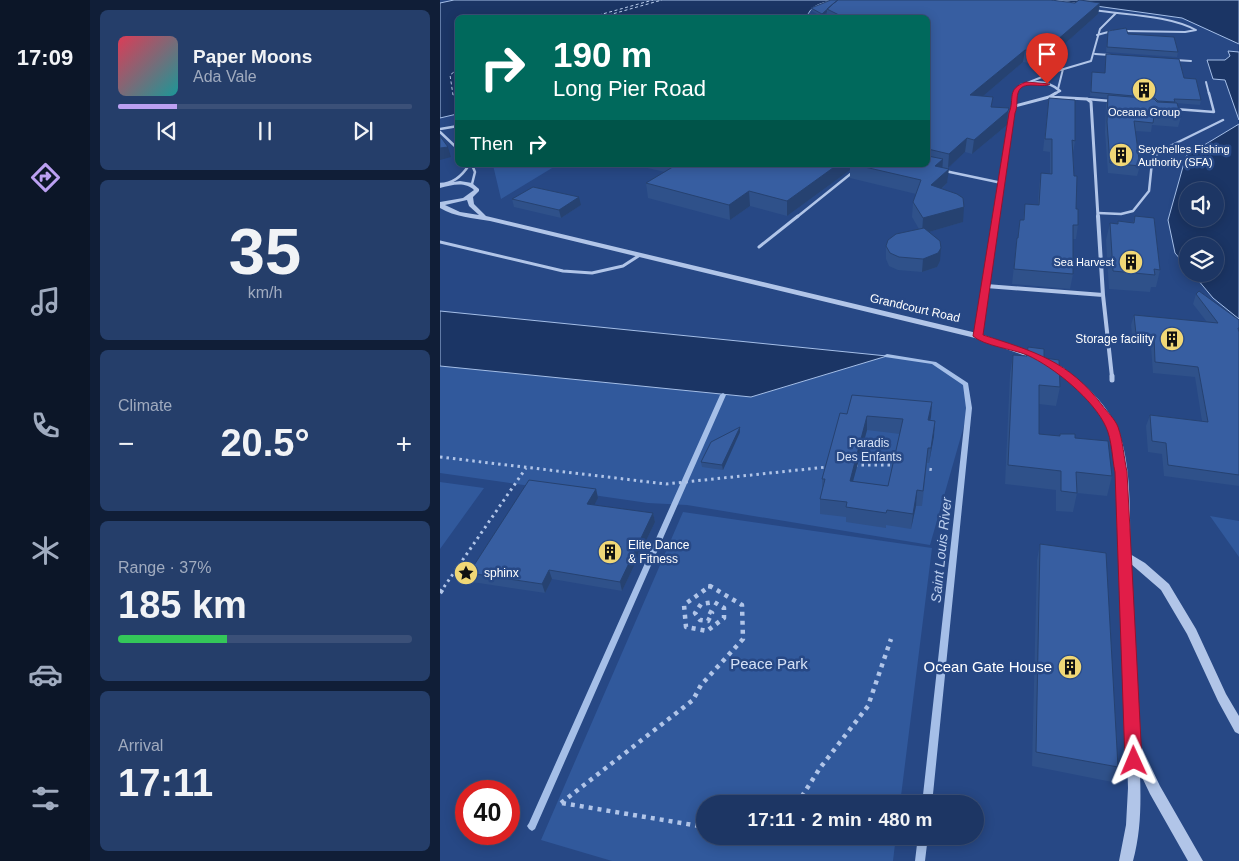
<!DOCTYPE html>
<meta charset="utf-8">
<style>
body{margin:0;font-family:Helvetica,sans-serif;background:#253e6a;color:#f1f3f6;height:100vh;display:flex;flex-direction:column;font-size:19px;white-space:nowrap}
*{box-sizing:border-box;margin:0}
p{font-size:16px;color:#a0abbf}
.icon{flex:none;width:28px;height:28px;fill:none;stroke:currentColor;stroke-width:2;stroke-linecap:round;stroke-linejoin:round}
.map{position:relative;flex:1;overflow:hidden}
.sheet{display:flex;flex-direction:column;gap:10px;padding:10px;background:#101e37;width:350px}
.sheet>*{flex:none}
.top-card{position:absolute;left:15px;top:15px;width:475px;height:152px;border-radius:8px;box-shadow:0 2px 12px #0003,0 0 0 1px #3b5078;background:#00695c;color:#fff;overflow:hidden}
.buttons{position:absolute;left:739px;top:182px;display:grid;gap:10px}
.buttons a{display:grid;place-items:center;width:45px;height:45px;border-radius:50%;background:#1d3664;box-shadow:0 2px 12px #0003,0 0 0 1px #3b5078;font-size:25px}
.speed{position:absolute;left:15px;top:780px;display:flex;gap:10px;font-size:25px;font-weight:700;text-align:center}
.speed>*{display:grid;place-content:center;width:65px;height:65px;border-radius:50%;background:#1d3664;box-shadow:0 2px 12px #0003,0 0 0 1px #3b5078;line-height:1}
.speed .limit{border:8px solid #d22;background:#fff;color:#111}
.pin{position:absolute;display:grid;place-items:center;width:42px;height:42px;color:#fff;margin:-51px -21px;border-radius:50% 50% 50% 0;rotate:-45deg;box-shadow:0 0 5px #0007}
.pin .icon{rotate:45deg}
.me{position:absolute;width:55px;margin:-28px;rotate:359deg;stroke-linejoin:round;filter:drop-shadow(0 0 4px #0008)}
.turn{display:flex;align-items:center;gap:18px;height:105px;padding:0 15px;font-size:22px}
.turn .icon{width:65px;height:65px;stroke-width:2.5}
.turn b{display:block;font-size:35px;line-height:42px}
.then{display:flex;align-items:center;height:48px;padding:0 15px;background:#0003;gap:10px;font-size:19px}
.big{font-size:38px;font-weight:600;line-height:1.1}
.sheet .card{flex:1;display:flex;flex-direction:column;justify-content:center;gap:8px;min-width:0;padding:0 18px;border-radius:8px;background:#253e6a}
.sheet .dial{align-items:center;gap:0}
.dial b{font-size:65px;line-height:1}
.song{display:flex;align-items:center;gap:15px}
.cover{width:60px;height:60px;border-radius:8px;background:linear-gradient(135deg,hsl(350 70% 55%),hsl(180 70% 35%))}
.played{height:5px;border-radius:2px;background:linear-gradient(90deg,#bca0f2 20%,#3b5078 20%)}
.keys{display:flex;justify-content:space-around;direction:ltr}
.heat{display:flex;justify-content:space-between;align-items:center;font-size:28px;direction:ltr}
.charge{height:8px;border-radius:4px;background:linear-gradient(90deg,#34c759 37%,#3b5078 0)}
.trip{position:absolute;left:256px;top:795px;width:288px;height:50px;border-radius:25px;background:#1d3664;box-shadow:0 2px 12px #0003,0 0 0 1px #3b5078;font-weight:600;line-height:50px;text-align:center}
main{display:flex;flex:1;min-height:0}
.tabs{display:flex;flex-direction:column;width:90px;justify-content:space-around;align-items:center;background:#0c1628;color:#a0abbf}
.tabs .icon{width:35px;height:35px}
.tabs .active{color:#bca0f2}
.tabs b{font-size:22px;color:#f1f3f6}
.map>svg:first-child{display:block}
.green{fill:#31599c}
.water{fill:#1b3565;stroke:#a5bfe8;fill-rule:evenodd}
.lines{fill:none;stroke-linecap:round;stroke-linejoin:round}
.stream{fill:#a5bfe8;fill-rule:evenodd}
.ferry{stroke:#bdd0ef;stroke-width:1;stroke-dasharray:3 2.5;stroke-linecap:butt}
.path-far1{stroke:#b1c5e8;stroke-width:3;stroke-dasharray:2.5 4;stroke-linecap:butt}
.path{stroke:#b1c5e8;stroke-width:4.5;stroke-dasharray:4 5;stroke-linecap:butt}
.service-far2{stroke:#b1c5e8;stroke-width:2}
.service-far1{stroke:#b1c5e8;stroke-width:2.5}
.service{stroke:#b1c5e8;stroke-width:3}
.minor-far3{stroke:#b1c5e8;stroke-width:2.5}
.minor-far2{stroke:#b1c5e8;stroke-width:3}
.minor-far1{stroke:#b1c5e8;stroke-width:4}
.minor{stroke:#b1c5e8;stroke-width:5}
.tertiary{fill:#b1c5e8;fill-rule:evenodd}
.wall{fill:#2f518a;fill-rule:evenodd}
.shaded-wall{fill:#264271}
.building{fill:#375ea1;stroke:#264271;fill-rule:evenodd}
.route{fill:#e11d48;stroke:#92132f}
.labels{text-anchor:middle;stroke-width:5;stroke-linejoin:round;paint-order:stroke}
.far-poi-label{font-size:11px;fill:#fff;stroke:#274885}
.street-label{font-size:12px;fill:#fff;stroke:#274885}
.poi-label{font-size:12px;fill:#fff;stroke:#274885;text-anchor:start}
.park-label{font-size:12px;fill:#d5e1f6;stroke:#274885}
.water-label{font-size:14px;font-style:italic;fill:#bdd0ef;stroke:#274885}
.near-park-label{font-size:15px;fill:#d5e1f6;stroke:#274885}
.near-poi-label{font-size:15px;fill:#fff;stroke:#274885;text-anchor:end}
</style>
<main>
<nav class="tabs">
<b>17:09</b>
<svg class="icon active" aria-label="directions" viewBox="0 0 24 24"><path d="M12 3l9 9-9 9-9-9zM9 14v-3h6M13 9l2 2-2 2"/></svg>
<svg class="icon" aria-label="music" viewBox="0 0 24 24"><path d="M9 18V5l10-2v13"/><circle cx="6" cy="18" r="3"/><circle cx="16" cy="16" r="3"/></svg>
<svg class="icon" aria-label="phone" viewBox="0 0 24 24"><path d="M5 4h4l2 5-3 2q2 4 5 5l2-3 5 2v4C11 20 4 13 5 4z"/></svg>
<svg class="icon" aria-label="climate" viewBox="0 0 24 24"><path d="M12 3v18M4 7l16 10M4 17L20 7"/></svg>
<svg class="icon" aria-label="car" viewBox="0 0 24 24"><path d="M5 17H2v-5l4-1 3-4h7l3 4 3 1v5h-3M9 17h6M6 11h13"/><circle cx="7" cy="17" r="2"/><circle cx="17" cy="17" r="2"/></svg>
<svg class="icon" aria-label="filters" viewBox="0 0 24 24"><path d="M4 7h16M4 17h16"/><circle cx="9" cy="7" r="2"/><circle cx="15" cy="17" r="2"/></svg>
</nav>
<section class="sheet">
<div class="card">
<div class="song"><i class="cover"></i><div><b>Paper Moons</b><p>Ada Vale</p></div></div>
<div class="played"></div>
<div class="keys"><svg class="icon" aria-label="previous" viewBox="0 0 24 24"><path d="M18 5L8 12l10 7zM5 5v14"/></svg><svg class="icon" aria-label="pause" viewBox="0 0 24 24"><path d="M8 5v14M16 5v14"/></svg><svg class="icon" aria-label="next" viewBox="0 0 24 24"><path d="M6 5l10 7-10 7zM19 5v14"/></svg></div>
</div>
<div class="card dial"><b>35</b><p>km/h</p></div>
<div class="card"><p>Climate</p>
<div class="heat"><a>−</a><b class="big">20.5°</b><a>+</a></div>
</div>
<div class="card"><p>Range · 37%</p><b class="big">185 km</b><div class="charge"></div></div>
<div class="card"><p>Arrival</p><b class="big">17:11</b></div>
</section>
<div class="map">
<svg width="799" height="861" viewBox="0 0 799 861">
<rect width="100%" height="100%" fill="#274885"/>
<path class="green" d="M53 165H117L61 199Z
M447 356 494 363 526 384 529 408 490 545 247 505 208 503 0 473V366L311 397Z
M0 482 44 488 0 549Z
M243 512 492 548 460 804H265V836H456L453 861H172L101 840Z
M770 516 799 521V557Z"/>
<path class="water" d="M14 0H394C383 3 369 5 367 18H18L17 114 0 118V3Z
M613 0H799V44L742 18Z
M788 51 799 52V120L785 80 773 79 767 60H785L790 56Z
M799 124V319L773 298 753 274H775V246H748L747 267 735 253 728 220 746 156ZM775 191V219H748V191Z
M0 311 447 356 311 397 0 366Z"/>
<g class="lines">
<path class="stream" d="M447 354 496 362 528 383 532 408 492 804H482L526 408 523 385 492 364 445 357 444 356 445 355Z
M283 393 286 395 95 829 92 831 89 829 87 826 89 823 280 395Z
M478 836H488L485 861H475Z"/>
<path class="ferry" d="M148 18 213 0
M158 18 222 0
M18 69 10 75 13 95 18 97"/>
<path class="path-far1" d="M0 457 226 484 387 467
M415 465H457
M483 468 494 470
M4 587 86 468
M268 587H272"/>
<path class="path" d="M0 593 5 586
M121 803 253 700 261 685 303 639 302 605 270 586 244 605 246 627 267 631 284 618V608L274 602 261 604 255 613 260 620 268 621 272 613 268 611
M122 803 265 827
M357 804 380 768 428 706 451 639
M317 836 334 839 336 836"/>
<path class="service-far2" d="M654 10C685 15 729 15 756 30L745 32 684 31
M657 35 672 31
M655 54 670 55
M735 60 751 61
M766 82 769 94
M587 83 617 71 651 61 660 29 676 13
M618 89 623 69"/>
<path class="service-far1" d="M647 99 670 101
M735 109 774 112 769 93
M0 129 18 126
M0 132 18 149
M32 165 35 172 32 184
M505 171 562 183
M0 184C13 184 22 176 29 165
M658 213 681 214 693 211 709 191 712 162 718 152 783 120
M357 217 413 172"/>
<path class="service" d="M0 242 123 271 152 273 183 266 200 255
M319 247 358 216"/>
<path class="minor-far3" d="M574 94 581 85C594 81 609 81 620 91L614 94"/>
<path class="minor-far2" d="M575 93V106
M609 97 647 99 651 102 658 217
M575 106 609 97 616 93
M556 217 572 113 575 106"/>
<path class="minor-far1" d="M546 286 663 295 658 216
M663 295 672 377
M538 336 556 216"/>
<path class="minor" d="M672 376V380"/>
<path class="tertiary" d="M20 181 32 183 39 189V191L33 197 34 204 46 216 541 334 600 355 601 357 600 359H594L535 338 50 221C33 218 15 217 0 208V202L23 198 34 190C25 181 11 185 0 188V184ZM27 200 29 206 39 215 20 212 5 205Z
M608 362C618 361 630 373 637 379 652 391 667 407 676 425 692 459 690 516 690 554L705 563 729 584 756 629 786 694 799 716V734L795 732 778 701 747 634 721 590 691 564 700 744 720 786 763 861H748L710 794 700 773C701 803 701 832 693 861H679L686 825 688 788 679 497C675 431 666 403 608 366L607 364Z"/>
</g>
<path class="wall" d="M635 3H660L658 14 601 65 583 62 543 96 553 97 551 107 569 108 567 125 532 154 525 152 508 168 507 183 502 189 523 222 489 232 500 261 497 267 482 272 458 270 449 266 446 259V246L479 229 472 217 473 202 476 194 410 178V170L347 216 310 206 290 220 208 198 206 183 225 172 203 167 202 165H488V18H387V12L382 17 372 11 371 8Z
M668 31 688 34 738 52 737 57 666 52Z
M666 54 744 78 761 100 760 105 735 103 741 117 738 127 712 125 711 132 695 131 700 166 697 176 668 173 665 132 666 104 668 98 650 96 652 72 665 73Z
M609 98 635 141 633 153 636 209 638 225 636 239H633V274L630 289 572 284 577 238H578L580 220H583L585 204 598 205 599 186 601 173 610 174V152L603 151Z
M72 199 141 205 121 218 74 207Z
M695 216 720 270 716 287H711L710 292 669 289 666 240 670 223 677 224 678 221 693 222Z
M756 294 799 320V486L724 476 722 454 708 452 706 426 710 415 762 421 755 377 713 373 711 346 693 345 691 325 694 315 767 322 753 304Z
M588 347 604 358 620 387 616 406 599 404V434L635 438 672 476 667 496 637 493 633 512 616 511V490L565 484 570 374 573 355 586 356Z
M492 402 490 420 494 436 489 463H487L482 506H476L471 529 446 525V528L406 522V517L380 514V499L382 490V479L407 414ZM427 430 460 434 448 486 413 481Z
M300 432 283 470 262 467 261 462Z
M156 489 158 498 154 505 213 513 215 522 182 591 112 579 105 593 32 582 29 573Z
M600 544 678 767 672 782 592 766 597 560Z"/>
<path class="shaded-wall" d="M660 3 658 14 601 65 602 53Z
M387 9V12L382 17V14Z
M585 50 583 62 529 108 530 95Z
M568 111 567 125 532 154 534 140Z
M527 138 525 152 508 168 509 154Z
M8 147 11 157 0 160V148Z
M503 159 502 173 495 166Z
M397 165H410V170L347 216V201Z
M509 169 507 183 490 200 491 185Z
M309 191 310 206 290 220 289 205Z
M139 197 141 205 121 218 119 210Z
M524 207 523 222 482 234 483 218Z
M501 248 500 261 497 267 482 272 483 259Z
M492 402 491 417 487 434 488 420Z
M427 416V430L409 496 410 481Z
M495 421 494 436 489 463 491 448Z
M300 427V432L283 470 282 465Z
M156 489 158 498 150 513 147 504Z
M477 490 476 506 471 529 473 514Z
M213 513 215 522 182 591 180 582Z
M109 570 112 579 105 593 102 584Z"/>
<path class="building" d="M391 0H398L394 3 382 14 371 8Z
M398 0H611L635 3 639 0H640L660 3 602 53 585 50 530 95 553 97 551 107 569 108 568 111 534 140 527 138 509 154 488 149V18H405L387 9 394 3Z
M686 28 688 34 734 37 738 52 667 47 668 31Z
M666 54 739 59 744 78 756 79 761 100 734 99 735 102 718 101 715 98 651 92 652 72 665 73Z
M668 95 714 99 717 102 737 103 741 117 714 116 713 123 694 121 700 166 670 163 667 122Z
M609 98 635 100V141L632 140 634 176H637L636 209H638V225H633V274L574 269 577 238H578L580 220H584L585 204 599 205 601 173 612 174V139H605Z
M0 136 8 147 0 148Z
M488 156 503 159 495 166 509 169 491 185 517 194 523 198 524 207 483 218 473 202 481 180 416 165H488Z
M236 165H397L347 201 309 191 289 205 206 183Z
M93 187 139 197 119 210 72 199Z
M695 216 714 218 720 270 714 269 715 275 673 271 670 223 678 224V221L694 223Z
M484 228 500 241 501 248 498 253 483 259 459 257 450 253 446 246 448 240 456 234Z
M759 291 799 320V328H798L799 332V475L728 465 726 443 712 441 710 415 768 422 758 367 715 362 714 336 696 334 694 315 778 323 756 294Z
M588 347 604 349V358L619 360 620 387 599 385V434L620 436V434H635V438L668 441 672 476 636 472 637 493 621 491V471L568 465 573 355 587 356Z
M412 395 492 402 488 420 495 421 491 448H488L483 491 477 490 473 514 447 510 446 513 406 507 407 502 380 499 385 479H382L400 413 407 414ZM427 416 463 419 448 486 410 481Z
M300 427 282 465 261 462 271 442Z
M89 480 156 489 147 504 213 513 180 582 109 570 102 584 29 573Z
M600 544 666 553 678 767 596 752Z"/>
<path class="route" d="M586 82 610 84C602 89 582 79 578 93 576 100 578 106 575 113L543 335C593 351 629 361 662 405 667 412 675 419 678 427 683 441 684 458 687 472L702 761 699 767 694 769 688 767 685 761 675 472C672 458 672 440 666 427 654 400 614 367 587 355 573 349 544 346 533 336L569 113C575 98 566 89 586 82Z"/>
<defs>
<g id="building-disc" transform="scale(1.25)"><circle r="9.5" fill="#f0d776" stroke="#274885"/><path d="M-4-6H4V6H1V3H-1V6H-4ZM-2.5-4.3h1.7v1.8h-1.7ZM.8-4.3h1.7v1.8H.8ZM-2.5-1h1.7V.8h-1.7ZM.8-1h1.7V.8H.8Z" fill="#111"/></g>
<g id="sight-disc" transform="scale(1.25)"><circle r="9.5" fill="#f0d776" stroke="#274885"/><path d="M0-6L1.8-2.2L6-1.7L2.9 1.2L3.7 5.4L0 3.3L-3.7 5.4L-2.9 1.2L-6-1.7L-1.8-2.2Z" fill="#111"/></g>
</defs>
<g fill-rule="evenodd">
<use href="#building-disc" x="704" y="90"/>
<use href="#building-disc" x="681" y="155"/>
<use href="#building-disc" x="691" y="262"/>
<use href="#building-disc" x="732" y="339"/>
<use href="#building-disc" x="170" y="552"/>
<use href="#sight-disc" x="26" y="573"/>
<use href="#building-disc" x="630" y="667"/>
</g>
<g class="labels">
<g class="far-poi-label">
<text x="704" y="116">Oceana Group</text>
<text x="698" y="153" text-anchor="start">Seychelles Fishing<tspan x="698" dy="13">Authority (SFA)</tspan></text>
<text x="674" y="266" text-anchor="end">Sea Harvest</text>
</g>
<g class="street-label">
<text transform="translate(475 308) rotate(13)" y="4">Grandcourt Road</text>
</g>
<g class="poi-label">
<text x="714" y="343" text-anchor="end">Storage facility</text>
<text x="188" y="549">Elite Dance<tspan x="188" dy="14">&amp; Fitness</tspan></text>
<text x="44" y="577">sphinx</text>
</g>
<g class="park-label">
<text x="429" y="447">Paradis<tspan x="429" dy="14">Des Enfants</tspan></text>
</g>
<g class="water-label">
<text transform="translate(501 550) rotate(-84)" y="5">Saint Louis River</text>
</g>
<g class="near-park-label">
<text x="329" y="669">Peace Park</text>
</g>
<g class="near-poi-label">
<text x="612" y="672">Ocean Gate House</text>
</g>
</g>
</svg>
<div class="buttons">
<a><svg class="icon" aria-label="sound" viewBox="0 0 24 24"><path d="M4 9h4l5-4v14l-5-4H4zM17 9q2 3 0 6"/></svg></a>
<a><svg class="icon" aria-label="layers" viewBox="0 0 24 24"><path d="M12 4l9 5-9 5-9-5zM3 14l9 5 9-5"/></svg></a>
</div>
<div class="speed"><div class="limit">40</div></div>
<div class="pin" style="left:607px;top:84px;background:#d93025"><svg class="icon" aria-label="arrive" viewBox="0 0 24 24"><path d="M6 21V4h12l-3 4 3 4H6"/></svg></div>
<svg class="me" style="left:694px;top:761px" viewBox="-20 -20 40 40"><path d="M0-17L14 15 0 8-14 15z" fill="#e11d48" stroke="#fff" stroke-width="4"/></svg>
<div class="trip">17:11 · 2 min · 480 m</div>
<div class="top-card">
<div class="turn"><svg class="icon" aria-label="right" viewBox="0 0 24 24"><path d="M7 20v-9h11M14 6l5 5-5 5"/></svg><div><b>190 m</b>Long Pier Road</div></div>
<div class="then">Then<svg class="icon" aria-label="right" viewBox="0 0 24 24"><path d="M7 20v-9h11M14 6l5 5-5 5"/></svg></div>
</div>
</div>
</main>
